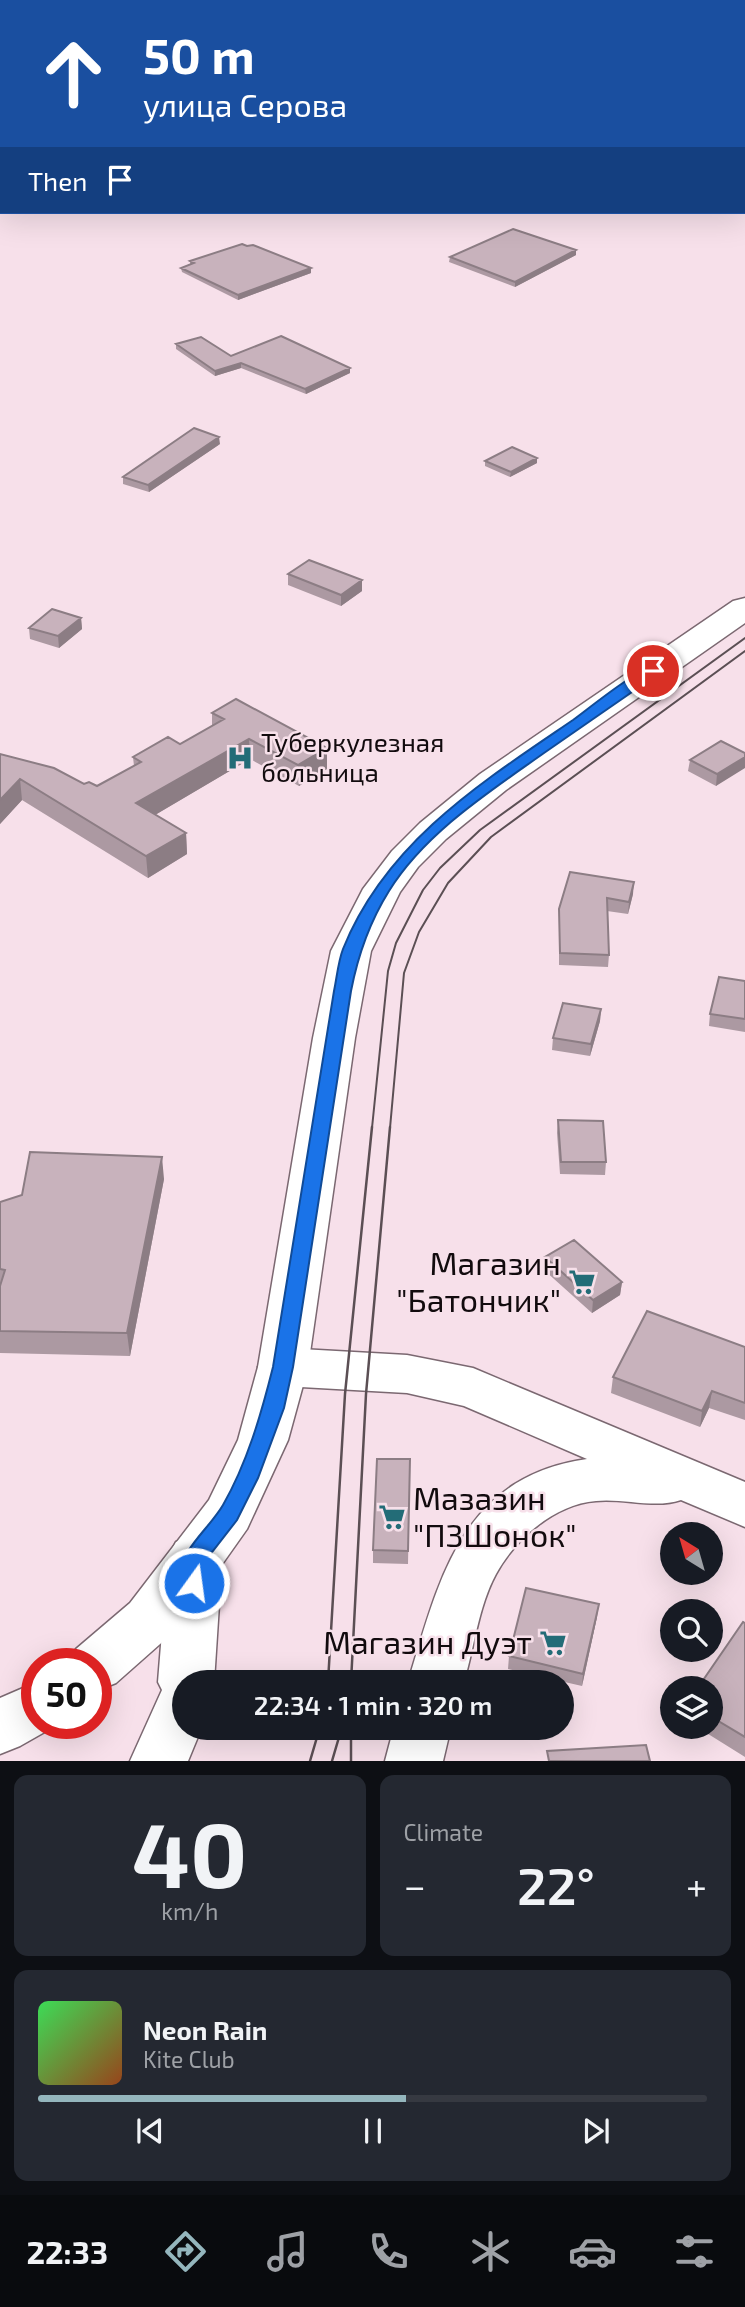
<!DOCTYPE html>
<meta charset="utf-8">
<style>
body{margin:0;font-family:"Exo 2",sans-serif;background:#242831;color:#f1f3f6;height:100vh;display:flex;flex-direction:column;font-size:26px;white-space:nowrap}
*{box-sizing:border-box;margin:0}
p{font-size:23px;color:#9ea1a6}
.icon{flex:none;width:38px;height:38px;fill:none;stroke:currentColor;stroke-width:2;stroke-linecap:round;stroke-linejoin:round}
.map{position:relative;height:1761px;overflow:hidden}
.side{display:flex;flex-direction:column;gap:14px;padding:14px;background:#0d0f14;flex:1}
.side>*{flex:none}
.top-card{position:absolute;left:0px;top:0px;width:746px;height:214px;box-shadow:0 7px 28px #0002;background:#1a4fa0;color:#fff;overflow:hidden}
.needle{width:46px;rotate:323deg}
.fabs{position:absolute;left:660px;top:1522px;display:grid;gap:14px}
.fabs a{display:grid;place-items:center;width:63px;height:63px;border-radius:50%;background:#171b24;box-shadow:0 7px 28px #0002;font-size:35px}
.speed{position:absolute;left:21px;top:1648px;display:flex;gap:14px;font-size:35px;font-weight:700;text-align:center}
.speed>*{display:grid;place-content:center;width:91px;height:91px;border-radius:50%;background:#171b24;box-shadow:0 7px 28px #0002;line-height:1}
.speed .limit{border:10px solid #d22;background:#fff;color:#111}
.pin{position:absolute;display:grid;place-items:center;width:60px;height:60px;color:#fff;margin:-30px;border:4px solid #fff;border-radius:50%;box-shadow:0 2px 7px #0007}
.me{position:absolute;width:77px;margin:-38px;rotate:14deg;stroke-linejoin:round;filter:drop-shadow(0 0 5px #0008)}
.turn{display:flex;align-items:center;gap:24px;height:147px;padding:0 28px;font-size:32px}
.turn .icon{width:91px;height:91px;stroke-width:2.5}
.turn b{display:block;font-size:49px;line-height:60px}
.then{display:flex;align-items:center;height:66px;padding:0 28px;background:#0003;gap:14px;font-size:26px}
.big{font-size:52px;font-weight:600;line-height:1.1}
.side .tile{flex:1;display:flex;flex-direction:column;justify-content:center;gap:10px;min-width:0;padding:0 24px;border-radius:14px;background:#242831}
.side .dial{align-items:center;gap:0}
.dial b{font-size:91px;line-height:1}
.song{display:flex;align-items:center;gap:21px}
.cover{width:84px;height:84px;border-radius:10px;background:linear-gradient(135deg,hsl(130 70% 55%),hsl(20 70% 35%))}
.played{height:7px;border-radius:4px;background:linear-gradient(90deg,#94b6bd 55%,#363941 55%)}
.keys{display:flex;justify-content:space-around;direction:ltr}
.heat{display:flex;justify-content:space-between;align-items:center;font-size:38px;direction:ltr}
.side .tiles{flex:1;display:grid;gap:14px;grid-template-columns:1fr 1fr}
.tile:last-child{grid-column:span 2}
.trip{position:absolute;left:172px;top:1670px;width:402px;height:70px;border-radius:35px;background:#171b24;box-shadow:0 7px 28px #0002;font-weight:600;line-height:70px;text-align:center}
.dock{display:flex;height:112px;justify-content:space-around;align-items:center;background:#090b0e;color:#9ea1a6}
.dock .icon{width:49px;height:49px}
.dock .active{color:#94b6bd}
.dock b{font-size:32px;color:#f1f3f6}
.map>svg:first-child{display:block}
.lines{fill:none;stroke-linecap:round;stroke-linejoin:round}
.street-casing{stroke:#7b6871;stroke-width:2}
.secondary-casing{stroke:#7b6871;stroke-width:3}
.primary-casing{stroke:#7b6871;stroke-width:3}
.street{fill:#fff;fill-rule:evenodd}
.secondary{fill:#fff;fill-rule:evenodd}
.primary{fill:#fff;fill-rule:evenodd}
.tram-far1{stroke:#5b4f54;stroke-width:2}
.tram{stroke:#5b4f54;stroke-width:2.5}
.rail{stroke:#5b4f54;stroke-width:2.5}
.wall{fill:#ac99a2}
.shaded-wall{fill:#8c7d84}
.building{fill:#c8b2bc;stroke:#8c7d84;stroke-width:2}
.route{fill:#1a73e8;stroke:#114b97;stroke-width:2}
.labels{text-anchor:middle;stroke-width:5;stroke-linejoin:round;paint-order:stroke}
.poi-label{font-size:26px;fill:#120b0e;stroke:#f7e0ea;text-anchor:start}
.near-poi-label{font-size:32px;fill:#120b0e;stroke:#f7e0ea;text-anchor:end}
</style>
<div class="map">
<svg width="745" height="1761" viewBox="0 0 745 1761">
<rect width="100%" height="100%" fill="#f7e0ea"/>
<g class="lines">
<g class="street-casing">
<path id="street" d="M566 0H581L565 2Z
M745 11V21L744 22V12Z"/>
</g>
<g class="secondary-casing">
<path id="secondary" d="M283 1348 407 1355 473 1368 745 1482V1527L681 1500C655 1509 623 1498 596 1501 555 1504 515 1539 496 1574 479 1605 474 1647 464 1682H408C439 1580 461 1477 587 1459L464 1406 407 1393 283 1386 266 1381 258 1367 266 1353Z
M195 1535 214 1542 222 1558 214 1682H184V1727H202L188 1761H130L162 1690 158 1682 168 1558 176 1542Z
M394 1727H451L443 1761H385Z"/>
</g>
<g class="primary-casing">
<path id="primary" d="M745 598V623L506 790 446 839 418 867 400 892 371 951 355 1038 308 1367 288 1440 247 1529 187 1614 168 1637 116 1683 96 1691V1664H69L76 1649 130 1603 209 1500 238 1440 258 1367 313 1038 331 951 363 889 392 851 420 823 480 774 733 601Z
M37 1682V1724L57 1725 20 1746 0 1754V1698Z"/>
</g>
<use href="#street" class="street"/>
<use href="#secondary" class="secondary"/>
<use href="#primary" class="primary"/>
<path class="tram-far1" d="M372 1128 388 971 396 943 423 890 440 868 480 830 745 638
M390 1128 404 973 419 932 448 883 491 837 745 651"/>
<path class="tram" d="M328 1682 345 1394 372 1127
M351 1682 366 1394 390 1127
M351 1727V1761
M310 1761 320 1727
M332 1761 342 1727"/>
<path class="rail" d="M172 2 180 0"/>
</g>
<path class="wall" d="M247 246 311 268V273L238 300 182 272 181 268 190 264V261Z
M576 250V255L515 287 449 262 450 257Z
M176 344 231 356 350 373 306 394 241 368 215 376 176 349Z
M220 444 149 492 123 484V477Z
M537 458V463L510 477 485 466V461Z
M288 574 362 580V591L341 606 288 585Z
M81 618 82 629 59 648 30 639 29 628Z
M212 713 327 748V769L299 786 250 759 155 815 186 833 187 854 148 878 22 800 0 824V754L84 784 97 786 134 766 133 757 180 744 212 726Z
M745 753 716 786 688 771 690 760Z
M633 894 628 914 607 911 609 955 608 967 559 965V909Z
M745 981V1032L709 1026 710 1014Z
M601 1009 600 1021 590 1056 552 1050 553 1038Z
M558 1120 606 1162 605 1175 560 1174 557 1133Z
M164 1179 130 1356 0 1353V1202Z
M545 1257 622 1282 620 1295 592 1313 544 1270Z
M745 1347V1420L709 1408 700 1427 611 1393 613 1377Z
M410 1459 408 1564 373 1563V1550Z
M597 1617 582 1686 508 1669 509 1656Z
M745 1623V1757L697 1727H710V1689Z"/>
<path class="shaded-wall" d="M576 250V255L515 287V282Z
M311 268V273L238 300V295Z
M241 363V368L215 376V371Z
M350 368V373L306 394 305 389Z
M219 437 220 444 149 492 148 485Z
M537 458V463L510 477 511 472Z
M362 580V591L341 606V595Z
M81 618 82 629 59 648 58 636Z
M249 739 250 759 138 825 136 803Z
M327 748V769L299 786 298 765Z
M745 757V768L716 786 717 774Z
M20 779 22 800 0 824V800Z
M186 833 187 854 148 878 146 856Z
M634 882 633 894 628 914 629 902Z
M601 1009 600 1021 590 1056 591 1044Z
M162 1157 164 1179 130 1356 127 1333Z
M622 1282 620 1295 592 1313 593 1300Z
M712 1391 709 1408 700 1427 702 1411Z
M599 1604 597 1617 582 1686 583 1674Z"/>
<path class="building" d="M630 0H745V3H744V2H626Z
M744 75H745V134L744 135Z
M0 98H2V108H0Z
M513 229 576 250 515 282 450 257Z
M242 244 247 246 253 245 311 268 238 295 181 268 194 263 190 261Z
M281 336 350 368 305 389 241 363 215 371 176 344 201 337 231 356Z
M194 428 219 437 148 485 123 477Z
M512 447 537 458 511 472 485 461Z
M309 560 362 580 341 595 288 574Z
M52 609 81 618 58 636 29 628Z
M236 699 327 748 298 765 249 739 136 803 186 833 146 856 20 779 0 800V754L54 768 84 784 89 782 97 786 141 762 133 757 168 737 180 744 224 719 212 713Z
M721 741 745 753V757L717 774 690 760Z
M570 872 634 882 629 902 607 898 609 955 560 953 559 909Z
M719 977 745 981V1019L710 1014Z
M563 1003 601 1009 591 1044 553 1038Z
M558 1120 603 1121 606 1162H561Z
M30 1152 162 1157 127 1333 0 1331V1286L5 1270 0 1269V1202L22 1195Z
M574 1240 622 1282 593 1300 545 1257Z
M647 1311 745 1347V1403L712 1391 702 1411 613 1377Z
M377 1459H410L408 1551 373 1550Z
M526 1588 599 1604 583 1674 509 1656Z
M743 1622 745 1623V1737L710 1716V1689H697Z
M646 1745 650 1761H549L547 1751Z"/>
<path class="route" d="M653 667 660 671 658 674C620 700 582 727 544 753 489 792 425 833 389 891 369 923 358 955 351 991L293 1367 284 1408 258 1478 237 1520 206 1560 201 1589 194 1592 186 1589C181 1580 181 1562 187 1553 197 1536 213 1522 223 1505 247 1463 261 1415 273 1367L334 991C337 977 338 962 343 949 386 842 482 782 573 720 592 706 633 672 653 667Z"/>
<defs>
<g id="hospital-bare" transform="scale(2.1)"><path d="M-5-5h3v3.5h4V-5h3V5h-3V1.5h-4V5h-3Z" fill="#236c77" stroke="#f7e0ea" stroke-width="2.5" paint-order="stroke"/></g>
<g id="supermarket-bare" transform="scale(2.1)"><path d="M-6-5.5h2.5l.6 2H6L4.5 2H-2.5L-4.4-4H-6ZM-1.5 3.2a1.3 1.3 0 1 0 .1 0ZM3 3.2a1.3 1.3 0 1 0 .1 0Z" fill="#236c77" stroke="#f7e0ea" stroke-width="2.5" paint-order="stroke"/></g>
</defs>
<g fill-rule="evenodd">
<use href="#hospital-bare" x="240" y="758"/>
<use href="#supermarket-bare" x="582" y="1282"/>
<use href="#supermarket-bare" x="392" y="1517"/>
<use href="#supermarket-bare" x="553" y="1643"/>
</g>
<g class="labels">
<g class="poi-label">
<text x="261" y="752">Туберкулезная<tspan x="261" dy="30">больница</tspan></text>
</g>
<g class="near-poi-label">
<text x="561" y="1275">Магазин<tspan x="561" dy="37">"Батончик"</tspan></text>
<text x="413" y="1510" text-anchor="start">Мазазин<tspan x="413" dy="37">"ПЗШонок"</tspan></text>
<text x="532" y="1654">Магазин Дуэт</text>
</g>
</g>
</svg>
<div class="fabs">
<a><svg class="needle" viewBox="-14 -14 28 28"><path d="M0-13l5 13h-10z" fill="#e53935"/><path d="M0 13l5-13h-10z" fill="#9ea1a6"/></svg></a>
<a><svg class="icon" aria-label="search" viewBox="0 0 24 24"><circle cx="10" cy="10" r="6"/><path d="M15 15l6 6"/></svg></a>
<a><svg class="icon" aria-label="layers" viewBox="0 0 24 24"><path d="M12 4l9 5-9 5-9-5zM3 14l9 5 9-5"/></svg></a>
</div>
<div class="speed"><div class="limit">50</div></div>
<div class="pin" style="left:653px;top:671px;background:#d93025"><svg class="icon" aria-label="arrive" viewBox="0 0 24 24"><path d="M6 21V4h12l-3 4 3 4H6"/></svg></div>
<svg class="me" style="left:194px;top:1583px" viewBox="-20 -20 40 40"><circle r="17" fill="#1a73e8" stroke="#fff" stroke-width="3"/><path d="M0-11L8 9 0 5-8 9z" fill="#fff"/></svg>
<div class="trip">22:34 · 1 min · 320 m</div>
<div class="top-card">
<div class="turn"><svg class="icon" aria-label="ahead" viewBox="0 0 24 24"><path d="M12 20V5M6 11l6-6 6 6"/></svg><div><b>50 m</b>улица Серова</div></div>
<div class="then">Then<svg class="icon" aria-label="arrive" viewBox="0 0 24 24"><path d="M6 21V4h12l-3 4 3 4H6"/></svg></div>
</div>
</div>
<section class="side">
<div class="tiles">
<div class="tile dial"><b>40</b><p>km/h</p></div>
<div class="tile"><p>Climate</p>
<div class="heat"><a>−</a><b class="big">22°</b><a>+</a></div>
</div>
<div class="tile">
<div class="song"><i class="cover"></i><div><b>Neon Rain</b><p>Kite Club</p></div></div>
<div class="played"></div>
<div class="keys"><svg class="icon" aria-label="previous" viewBox="0 0 24 24"><path d="M18 5L8 12l10 7zM5 5v14"/></svg><svg class="icon" aria-label="pause" viewBox="0 0 24 24"><path d="M8 5v14M16 5v14"/></svg><svg class="icon" aria-label="next" viewBox="0 0 24 24"><path d="M6 5l10 7-10 7zM19 5v14"/></svg></div>
</div>
</div>
</section>
<nav class="dock">
<b>22:33</b>
<svg class="icon active" aria-label="directions" viewBox="0 0 24 24"><path d="M12 3l9 9-9 9-9-9zM9 14v-3h6M13 9l2 2-2 2"/></svg>
<svg class="icon" aria-label="music" viewBox="0 0 24 24"><path d="M9 18V5l10-2v13"/><circle cx="6" cy="18" r="3"/><circle cx="16" cy="16" r="3"/></svg>
<svg class="icon" aria-label="phone" viewBox="0 0 24 24"><path d="M5 4h4l2 5-3 2q2 4 5 5l2-3 5 2v4C11 20 4 13 5 4z"/></svg>
<svg class="icon" aria-label="climate" viewBox="0 0 24 24"><path d="M12 3v18M4 7l16 10M4 17L20 7"/></svg>
<svg class="icon" aria-label="car" viewBox="0 0 24 24"><path d="M5 17H2v-5l4-1 3-4h7l3 4 3 1v5h-3M9 17h6M6 11h13"/><circle cx="7" cy="17" r="2"/><circle cx="17" cy="17" r="2"/></svg>
<svg class="icon" aria-label="filters" viewBox="0 0 24 24"><path d="M4 7h16M4 17h16"/><circle cx="9" cy="7" r="2"/><circle cx="15" cy="17" r="2"/></svg>
</nav>
